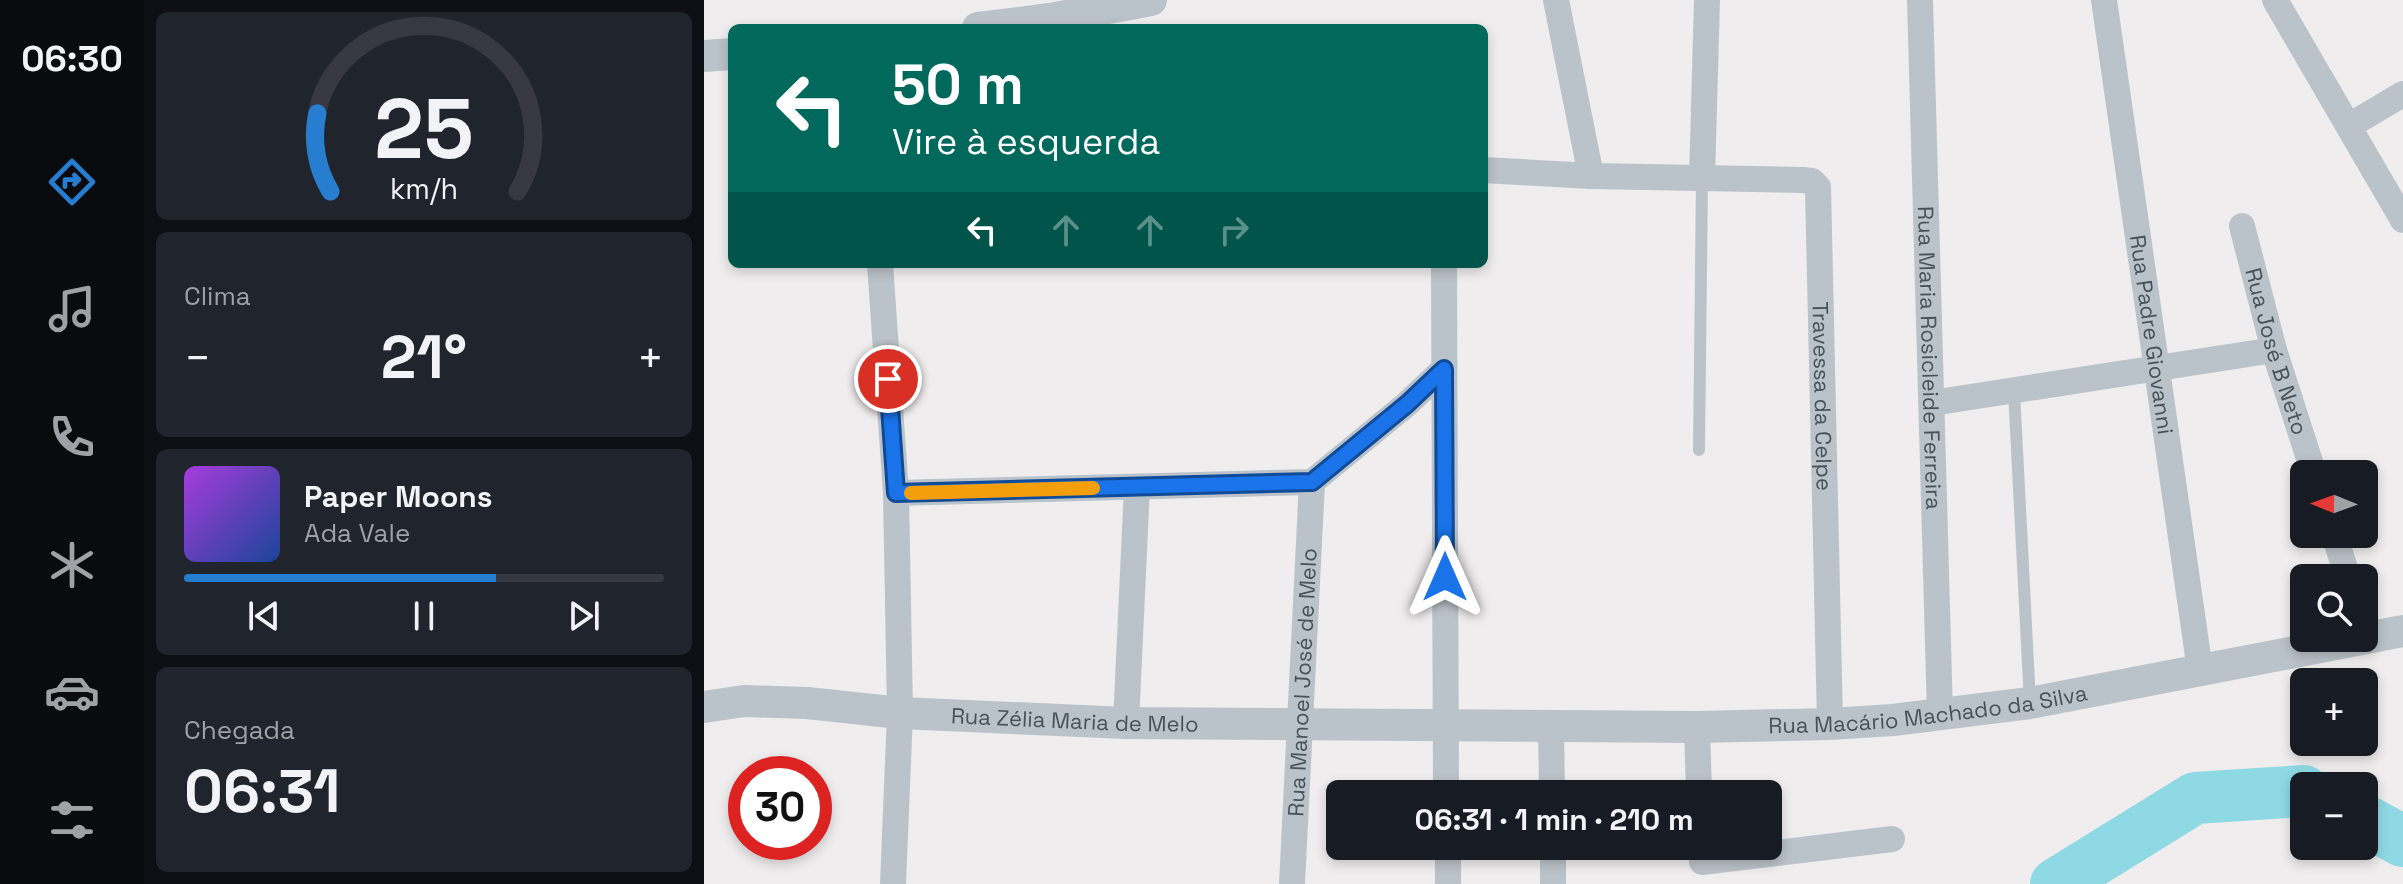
<!DOCTYPE html>
<html lang="pt">
<meta charset="utf-8">
<style>
body{margin:0;font-family:"Space Grotesk",sans-serif;background:#20242c;color:#f1f3f6;height:100vh;display:flex;flex-direction:column;font-size:30px;white-space:nowrap}
*{box-sizing:border-box;margin:0}
p{font-size:26px;color:#9ea1a6}
.icon{flex:none;width:44px;height:44px;fill:none;stroke:currentColor;stroke-width:2;stroke-linecap:round;stroke-linejoin:round}
.map{position:relative;flex:1;overflow:hidden}
.drawer{display:flex;flex-direction:column;gap:12px;padding:12px;background:#0d0f14;width:560px}
.drawer>*{flex:none}
.hud{position:absolute;left:24px;top:24px;width:760px;height:244px;border-radius:12px;box-shadow:0 4px 12px #0003;background:#00695c;color:#fff;overflow:hidden}
.needle{width:52px;rotate:271deg}
.tools{position:absolute;left:1586px;top:460px;display:grid;gap:16px}
.tools a{display:grid;place-items:center;width:88px;height:88px;border-radius:12px;background:#171b24;box-shadow:0 4px 12px #0003;font-size:40px}
.speed{position:absolute;left:24px;top:756px;display:flex;gap:16px;font-size:40px;font-weight:700;text-align:center}
.speed>*{display:grid;place-content:center;width:104px;height:104px;border-radius:50%;background:#171b24;box-shadow:0 4px 12px #0003;line-height:1}
.speed .limit{border:12px solid #d22;background:#fff;color:#111}
.pin{position:absolute;display:grid;place-items:center;width:68px;height:68px;color:#fff;margin:-34px;border:4px solid #fff;border-radius:50%;box-shadow:0 2px 8px #0007}
.me{position:absolute;width:88px;margin:-44px;rotate:0deg;stroke-linejoin:round;filter:drop-shadow(0 0 6px #0008)}
.turn{display:flex;align-items:center;gap:28px;height:168px;padding:0 32px;font-size:36px}
.turn .icon{width:104px;height:104px;stroke-width:2.5}
.turn b{display:block;font-size:56px;line-height:68px}
.lanes{display:flex;align-items:center;height:76px;padding:0 32px;background:#0003;justify-content:center;gap:40px;direction:ltr}
.lanes .off{opacity:.35}
.big{font-size:60px;font-weight:800;line-height:1.1}
.drawer .card{flex:1;display:flex;flex-direction:column;justify-content:center;gap:12px;min-width:0;padding:0 28px;border-radius:12px;background:#20242c}
.drawer .dial{align-items:center;gap:0}
.dial svg{height:208px;overflow:visible;fill:none;stroke:#363941;stroke-width:7;stroke-linecap:round;text-anchor:middle}
.dial text{fill:#f1f3f6;stroke:none}
.song{display:flex;align-items:center;gap:24px}
.cover{width:96px;height:96px;border-radius:12px;background:linear-gradient(135deg,hsl(280 70% 55%),hsl(220 70% 35%))}
.played{height:8px;border-radius:4px;background:linear-gradient(90deg,#277ed0 65%,#363941 65%)}
.keys{display:flex;justify-content:space-around;direction:ltr}
.heat{display:flex;justify-content:space-between;align-items:center;font-size:44px;direction:ltr}
.trip{position:absolute;left:622px;top:780px;width:456px;height:80px;border-radius:12px;background:#171b24;box-shadow:0 4px 12px #0003;font-weight:800;line-height:80px;text-align:center}
main{display:flex;flex:1;min-height:0}
.dock{display:flex;flex-direction:column;width:144px;justify-content:space-around;align-items:center;background:#090b0e;color:#9ea1a6}
.dock .icon{width:56px;height:56px}
.dock .active{color:#277ed0}
.dock b{font-size:36px;color:#f1f3f6}
.map>svg:first-child{display:block}
.lines{fill:none;stroke-linecap:round;stroke-linejoin:round}
.river{stroke:#8fd9e4;stroke-width:52}
.service{stroke:#bac3c9;stroke-width:12}
.minor{stroke:#bac3c9;stroke-width:26}
.tertiary{stroke:#bac3c9;stroke-width:32}
.route-casing{stroke:#114b97;stroke-width:20}
.route{stroke:#1a73e8;stroke-width:14}
.slow{stroke:#f59e0b;stroke-width:14}
.labels{text-anchor:middle;stroke-width:7;stroke-linejoin:round;paint-order:stroke}
.street-label{font-size:22px;fill:#475259;stroke:#fff}
</style>
<main>
<nav class="dock">
<b>06:30</b>
<svg class="icon active" aria-label="directions" viewBox="0 0 24 24"><path d="M12 3l9 9-9 9-9-9zM9 14v-3h6M13 9l2 2-2 2"/></svg>
<svg class="icon" aria-label="music" viewBox="0 0 24 24"><path d="M9 18V5l10-2v13"/><circle cx="6" cy="18" r="3"/><circle cx="16" cy="16" r="3"/></svg>
<svg class="icon" aria-label="phone" viewBox="0 0 24 24"><path d="M5 4h4l2 5-3 2q2 4 5 5l2-3 5 2v4C11 20 4 13 5 4z"/></svg>
<svg class="icon" aria-label="climate" viewBox="0 0 24 24"><path d="M12 3v18M4 7l16 10M4 17L20 7"/></svg>
<svg class="icon" aria-label="car" viewBox="0 0 24 24"><path d="M5 17H2v-5l4-1 3-4h7l3 4 3 1v5h-3M9 17h6M6 11h13"/><circle cx="7" cy="17" r="2"/><circle cx="17" cy="17" r="2"/></svg>
<svg class="icon" aria-label="filters" viewBox="0 0 24 24"><path d="M4 7h16M4 17h16"/><circle cx="9" cy="7" r="2"/><circle cx="15" cy="17" r="2"/></svg>
</nav>
<section class="drawer">
<div class="card dial"><svg viewBox="0 0 100 80">
<path d="M14 69A42 42 0 1 1 86 69"/>
<path d="M14 69A42 42 0 0 1 9 39" stroke="#277ed0"/>
<text x="50" y="56" font-size="32" font-weight="700">25</text>
<text x="50" y="72" font-size="11">km/h</text>
</svg></div>
<div class="card"><p>Clima</p>
<div class="heat"><a>−</a><b class="big">21°</b><a>+</a></div>
</div>
<div class="card">
<div class="song"><i class="cover"></i><div><b>Paper Moons</b><p>Ada Vale</p></div></div>
<div class="played"></div>
<div class="keys"><svg class="icon" aria-label="previous" viewBox="0 0 24 24"><path d="M18 5L8 12l10 7zM5 5v14"/></svg><svg class="icon" aria-label="pause" viewBox="0 0 24 24"><path d="M8 5v14M16 5v14"/></svg><svg class="icon" aria-label="next" viewBox="0 0 24 24"><path d="M6 5l10 7-10 7zM19 5v14"/></svg></div>
</div>
<div class="card"><p>Chegada</p><b class="big">06:31</b></div>
</section>
<div class="map">
<svg width="1699" height="884" viewBox="0 0 1699 884">
<rect width="100%" height="100%" fill="#f0edee"/>
<g class="lines">
<path class="river" d="M1660 820 1699 841
M1352 884 1491 798 1600 791"/>
<path class="service" d="M1310 391 1326 703
M995 450 998 179"/>
<g class="minor">
<path d="M852 0 887 176"/>
<path id="s1" d="M1216 0 1236 715"/>
<path id="s2" d="M1400 0 1496 670"/>
<path d="M1571 0 1699 220"/>
<path d="M1645 126 1699 94"/>
<path id="s3" d="M780 170 887 176 1099 180 1108 181 1114 187 1126 724"/>
<path d="M998 179 1003 0"/>
<path id="s4" d="M1538 226 1570 350 1610 474"/>
<path d="M176 264 192 493 196 713 189 884"/>
<path d="M740 264 742 794"/>
<path d="M1228 403 1570 350"/>
<path d="M192 493 608 482 703 404 740 369"/>
<path d="M1630 534 1644 578"/>
<path d="M422 723 433 487"/>
<path d="M847 726 848 794"/>
<path d="M993 727 995 794"/>
<path d="M744 846V884"/>
<path d="M849 846V884"/>
<path d="M998 862 1188 839"/>
<path id="s5" d="M588 884 608 482"/>
</g>
<g class="tertiary">
<path d="M274 28 346 19 447 0"/>
<path d="M0 56 28 54"/>
<path id="s6" d="M0 707 40 701 103 703 196 713 422 723 993 727 1126 724 1189 720 1326 703 1699 631"/>
</g>
</g>
<g class="lines">
<g class="route-casing">
<path id="route" d="M184 379 192 493 608 482 703 404 740 369 741 577"/>
</g>
<use href="#route" class="route"/>
<path class="slow" d="M207 493 389 488"/>
</g>
<g class="labels">
<g class="street-label">
<text dy="8" stroke="none"><textPath href="#s2" startOffset="338">Rua Padre Giovanni</textPath></text>
<text dy="8" stroke="none"><textPath href="#s4" startOffset="130">Rua José B Neto</textPath></text>
<text dy="8" stroke="none"><textPath href="#s1" startOffset="358">Rua Maria Rosicleide Ferreira</textPath></text>
<text dy="8" stroke="none"><textPath href="#s3" startOffset="546">Travessa da Celpe</textPath></text>
<text dy="8" stroke="none"><textPath href="#s5" startOffset="202">Rua Manoel José de Melo</textPath></text>
<text dy="8" stroke="none"><textPath href="#s6" startOffset="1226">Rua Macário Machado da Silva</textPath></text>
<text dy="8" stroke="none"><textPath href="#s6" startOffset="372">Rua Zélia Maria de Melo</textPath></text>
</g>
</g>
</svg>
<div class="tools">
<a><svg class="needle" viewBox="-14 -14 28 28"><path d="M0-13l5 13h-10z" fill="#e53935"/><path d="M0 13l5-13h-10z" fill="#9ea1a6"/></svg></a>
<a><svg class="icon" aria-label="search" viewBox="0 0 24 24"><circle cx="10" cy="10" r="6"/><path d="M15 15l6 6"/></svg></a>
<a>+</a>
<a>−</a>
</div>
<div class="speed"><div class="limit">30</div></div>
<div class="pin" style="left:184px;top:379px;background:#d93025"><svg class="icon" aria-label="arrive" viewBox="0 0 24 24"><path d="M6 21V4h12l-3 4 3 4H6"/></svg></div>
<svg class="me" style="left:741px;top:577px" viewBox="-20 -20 40 40"><path d="M0-17L14 15 0 8-14 15z" fill="#1a73e8" stroke="#fff" stroke-width="4"/></svg>
<div class="trip">06:31 · 1 min · 210 m</div>
<div class="hud">
<div class="turn"><svg class="icon" aria-label="left" viewBox="0 0 24 24"><path d="M17 20v-9H6M10 6l-5 5 5 5"/></svg><div><b>50 m</b>Vire à esquerda</div></div>
<div class="lanes"><svg class="icon" aria-label="left" viewBox="0 0 24 24"><path d="M17 20v-9H6M10 6l-5 5 5 5"/></svg><svg class="icon off" aria-label="ahead" viewBox="0 0 24 24"><path d="M12 20V5M6 11l6-6 6 6"/></svg><svg class="icon off" aria-label="ahead" viewBox="0 0 24 24"><path d="M12 20V5M6 11l6-6 6 6"/></svg><svg class="icon off" aria-label="right" viewBox="0 0 24 24"><path d="M7 20v-9h11M14 6l5 5-5 5"/></svg></div>
</div>
</div>
</main>
